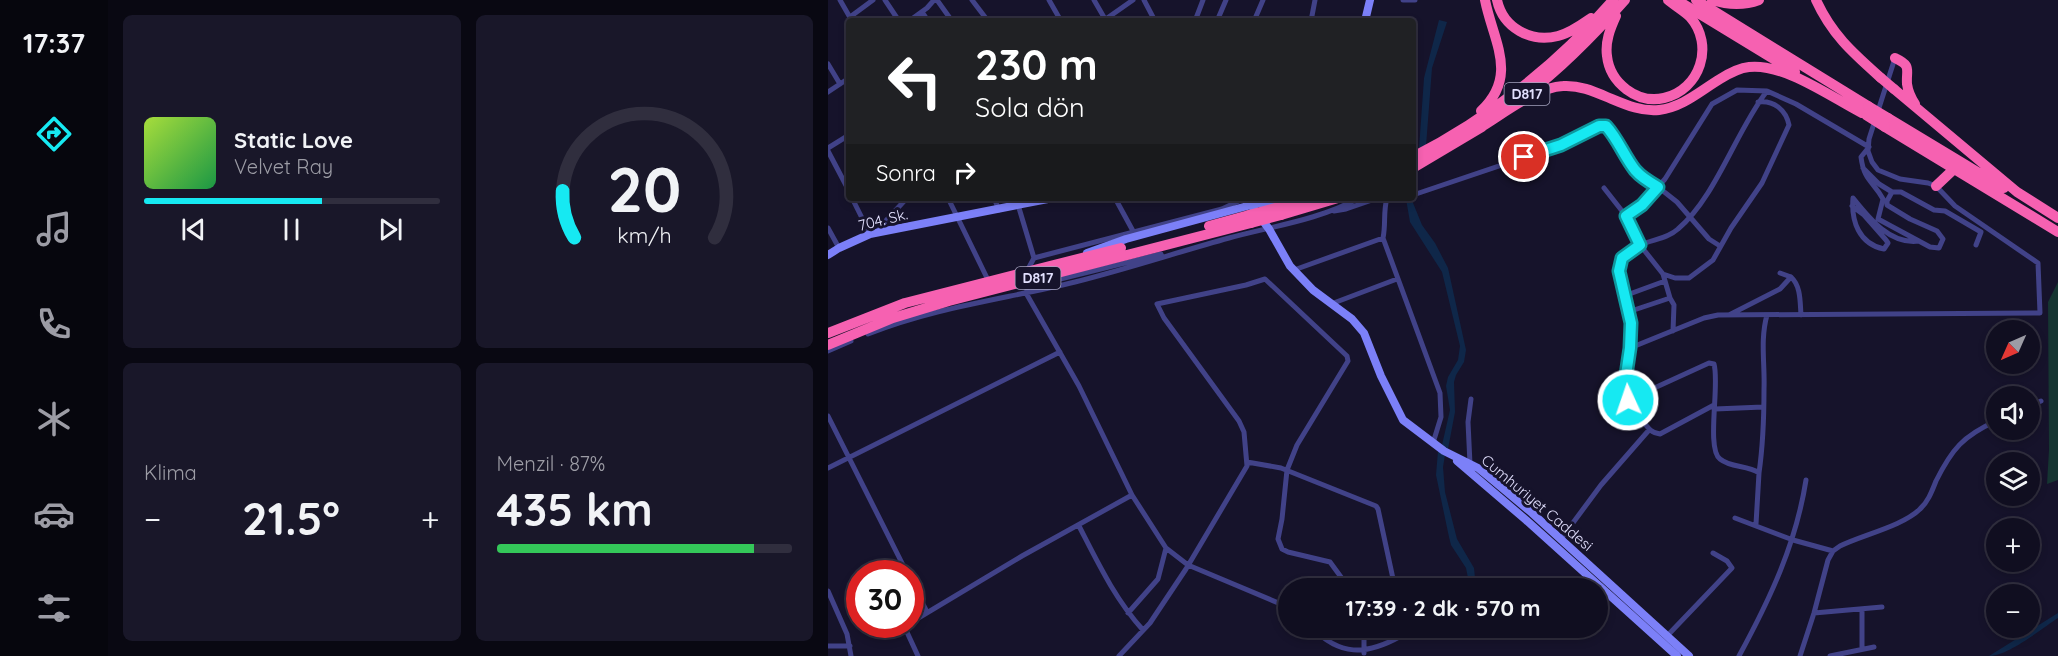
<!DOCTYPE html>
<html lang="tr">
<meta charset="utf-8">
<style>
body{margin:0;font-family:Quicksand,sans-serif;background:#191729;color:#f1f3f6;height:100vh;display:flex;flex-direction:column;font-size:22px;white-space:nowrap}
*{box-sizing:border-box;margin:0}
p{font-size:20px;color:#9c9ca5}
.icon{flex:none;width:33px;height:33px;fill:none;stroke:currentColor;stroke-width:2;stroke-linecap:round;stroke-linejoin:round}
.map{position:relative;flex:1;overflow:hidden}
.panel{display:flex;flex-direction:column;gap:15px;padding:15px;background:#090812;width:720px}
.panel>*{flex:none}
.banner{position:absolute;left:18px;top:18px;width:570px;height:183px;border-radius:6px;box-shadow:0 3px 9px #0003,0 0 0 2px #302e3e;background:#202124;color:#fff;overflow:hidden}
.needle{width:39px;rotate:225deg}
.fabs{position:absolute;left:1158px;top:320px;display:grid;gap:12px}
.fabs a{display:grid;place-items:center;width:54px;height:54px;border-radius:50%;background:#100e20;box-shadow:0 3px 9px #0003,0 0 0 2px #302e3e;font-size:30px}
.speed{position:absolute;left:18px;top:560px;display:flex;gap:12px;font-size:30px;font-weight:700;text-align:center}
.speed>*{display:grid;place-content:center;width:78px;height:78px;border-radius:50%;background:#100e20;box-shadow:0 3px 9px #0003,0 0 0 2px #302e3e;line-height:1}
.speed .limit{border:9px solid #d22;background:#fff;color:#111}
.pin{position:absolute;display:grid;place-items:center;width:51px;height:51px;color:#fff;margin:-26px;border:3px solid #fff;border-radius:50%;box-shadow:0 2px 6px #0007}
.me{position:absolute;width:66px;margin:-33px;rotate:357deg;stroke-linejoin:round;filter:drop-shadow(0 0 4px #0008)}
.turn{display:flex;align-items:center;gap:21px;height:126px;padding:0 30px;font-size:27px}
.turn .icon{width:78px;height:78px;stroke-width:2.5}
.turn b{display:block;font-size:42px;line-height:51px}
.then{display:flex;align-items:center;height:57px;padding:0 30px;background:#0003;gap:12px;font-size:22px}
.big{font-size:45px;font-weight:700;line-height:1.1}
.panel .card{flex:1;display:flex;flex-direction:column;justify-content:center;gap:9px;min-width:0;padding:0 21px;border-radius:9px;background:#191729}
.panel .dial{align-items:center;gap:0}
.dial svg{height:156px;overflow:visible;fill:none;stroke:#302e3e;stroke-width:7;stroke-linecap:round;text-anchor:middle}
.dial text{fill:#f1f3f6;stroke:none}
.song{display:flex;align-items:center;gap:18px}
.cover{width:72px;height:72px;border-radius:9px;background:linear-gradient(135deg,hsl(80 70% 55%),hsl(140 70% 35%))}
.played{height:6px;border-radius:3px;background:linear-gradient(90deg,#16e9f2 60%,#302e3e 60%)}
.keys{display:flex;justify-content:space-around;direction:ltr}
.heat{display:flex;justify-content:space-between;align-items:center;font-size:33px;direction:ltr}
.charge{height:9px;border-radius:4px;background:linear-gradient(90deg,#34c759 87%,#302e3e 0)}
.panel .tiles{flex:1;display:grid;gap:15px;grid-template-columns:repeat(2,1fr)}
.trip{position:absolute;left:450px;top:578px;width:330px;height:60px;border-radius:30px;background:#100e20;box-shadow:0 3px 9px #0003,0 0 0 2px #302e3e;font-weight:700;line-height:60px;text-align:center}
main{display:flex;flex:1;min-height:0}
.tabs{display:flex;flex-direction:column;width:108px;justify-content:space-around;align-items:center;background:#06060d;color:#9c9ca5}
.tabs .icon{width:42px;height:42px}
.tabs .active{color:#16e9f2}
.tabs b{font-size:27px;color:#f1f3f6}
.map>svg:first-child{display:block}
.green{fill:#163532}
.water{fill:#0f2749}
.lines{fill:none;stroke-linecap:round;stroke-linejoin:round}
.street{stroke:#414288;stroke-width:5}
.secondary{stroke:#7c80f8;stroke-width:8}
.highway{stroke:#f661b1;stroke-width:10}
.highway-bridge{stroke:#f661b1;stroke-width:10}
.route-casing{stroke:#0e979d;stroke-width:15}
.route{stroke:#16e9f2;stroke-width:10}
.labels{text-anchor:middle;stroke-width:6;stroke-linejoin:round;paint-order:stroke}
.shield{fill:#16132b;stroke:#a4a2be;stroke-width:1.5}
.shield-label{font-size:14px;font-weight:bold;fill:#e1dffd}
.street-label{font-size:15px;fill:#e1dffd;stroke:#16132b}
</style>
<main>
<nav class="tabs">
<b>17:37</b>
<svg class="icon active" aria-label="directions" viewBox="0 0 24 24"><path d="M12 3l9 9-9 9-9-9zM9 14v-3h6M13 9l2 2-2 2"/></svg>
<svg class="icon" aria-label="music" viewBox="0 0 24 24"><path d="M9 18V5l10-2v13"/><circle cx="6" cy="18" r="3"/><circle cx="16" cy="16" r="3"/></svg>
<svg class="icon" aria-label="phone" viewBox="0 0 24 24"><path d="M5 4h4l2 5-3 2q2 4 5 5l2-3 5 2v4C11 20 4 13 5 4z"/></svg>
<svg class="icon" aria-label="climate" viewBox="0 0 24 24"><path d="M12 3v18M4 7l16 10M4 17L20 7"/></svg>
<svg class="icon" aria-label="car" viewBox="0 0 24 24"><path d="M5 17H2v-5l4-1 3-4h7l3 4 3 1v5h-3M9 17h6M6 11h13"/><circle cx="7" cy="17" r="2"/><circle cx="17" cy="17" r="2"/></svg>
<svg class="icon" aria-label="filters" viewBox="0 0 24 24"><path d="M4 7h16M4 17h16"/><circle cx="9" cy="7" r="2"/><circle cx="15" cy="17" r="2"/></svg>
</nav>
<section class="panel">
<div class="tiles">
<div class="card">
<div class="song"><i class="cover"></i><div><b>Static Love</b><p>Velvet Ray</p></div></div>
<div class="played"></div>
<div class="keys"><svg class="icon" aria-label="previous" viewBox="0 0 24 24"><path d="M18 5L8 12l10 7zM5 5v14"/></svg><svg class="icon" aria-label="pause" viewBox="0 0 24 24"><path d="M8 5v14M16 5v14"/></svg><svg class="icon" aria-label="next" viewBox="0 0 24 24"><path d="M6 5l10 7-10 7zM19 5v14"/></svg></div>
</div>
<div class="card dial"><svg viewBox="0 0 100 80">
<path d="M14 69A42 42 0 1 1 86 69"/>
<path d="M14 69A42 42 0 0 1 8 45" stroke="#16e9f2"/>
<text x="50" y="56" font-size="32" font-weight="700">20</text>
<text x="50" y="72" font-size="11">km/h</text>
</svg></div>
<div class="card"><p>Klima</p>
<div class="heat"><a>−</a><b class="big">21.5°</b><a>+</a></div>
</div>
<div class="card"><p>Menzil · 87%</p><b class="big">435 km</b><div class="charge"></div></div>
</div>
</section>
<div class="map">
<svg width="1230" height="656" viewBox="0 0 1230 656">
<rect width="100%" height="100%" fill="#16132b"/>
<path class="green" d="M1230 282V480L1219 484 1221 450 1220 302Z"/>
<path class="water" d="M611 20 619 22 604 68 598 146 591 149 596 78Z
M583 198 594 225 607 243 620 268 638 350 636 362 628 375 626 382 627 412 620 449 614 445 622 410 618 386 620 377 630 360 632 346 614 272 582 222 578 199Z
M610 451 617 455 615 467 617 492 629 539 646 568 648 588H642L638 568 623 545 621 537 608 475Z
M1230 613V618C1213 629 1180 656 1161 656Z"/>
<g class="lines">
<path class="street" d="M12 0 24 21
M57 0 71 21
M109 0 124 21
M144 0 160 21
M221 0 233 21
M266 0 277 19
M316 0 327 21
M575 0H587
M94 12 100 21
M22 17 45 0
M81 21 99 8 106 0
M275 21 305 0
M367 21 375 0
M389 21 398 0
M426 21 435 0
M483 21 487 0
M0 64 12 84
M0 92 21 78
M0 148 21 135
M0 151 21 191
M776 188 798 216 812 245 835 274 847 278H861L885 260 903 228 934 183 961 125C958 110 946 100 930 102
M1064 192H1073L1106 210 1117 211 1153 232 1148 245
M585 195 733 145 770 126H778L814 177 830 187 849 202 881 239 892 246
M24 198 42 234
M120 198 161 282
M166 198 171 210
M188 198 206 258
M287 198 305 231
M559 198C555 212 558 224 555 238L612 393 613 417 605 443
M1024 206 1036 215 1058 240 1060 243 1056 249C1031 244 1023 221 1025 198 1041 218 1062 245 1091 241
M506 211 518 209 550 198
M798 216 814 205 837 179 884 104 909 90 939 91
M0 228 11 248
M50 233 53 226 79 198
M466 270 555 238
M199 271 206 258 394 209 417 198
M952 273 963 277
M835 274 842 298 846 305 845 331
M198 293 251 386 304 495 338 548 360 565 460 607
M198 293 200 287 333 254
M796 296 837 281
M503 304 569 279
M800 312 842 298
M901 315 952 289 963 277C973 286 972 302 973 315
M40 334C108 307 177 299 247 282 299 269 350 252 401 238 445 226 491 220 531 198
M802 348 876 318 890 315 1212 313 1210 263 1127 206 1108 186 1100 183 1072 179 1050 170 1044 162 1040 151 1041 139 1067 58
M0 351 23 341
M800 400 881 363 886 364C892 384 878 448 892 459 903 468 919 465 931 473L928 524
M886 405 832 434C823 433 820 428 814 420 810 414 804 408 801 401 791 377 806 348 803 322 800 301 787 280 794 258 800 254 806 248 812 245 825 239 839 239 850 229 888 197 908 131 939 91L968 104 1041 147 1033 157C1036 181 1045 181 1055 199L1050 219 1102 247 1111 248 1115 239 1109 231 1082 219 1059 205V201L1064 192 1051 184 1035 168
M1202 406 1213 401
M887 409 935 407
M0 416 79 573
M419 462 453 468 548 506 550 509 567 588
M642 464 640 422 643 399
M0 468 232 352
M931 473C935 445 936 417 936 389 937 364 932 340 939 315
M907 518 965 540 1005 551
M251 526C270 563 287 599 315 630
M733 539 773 485 821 430
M82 579 99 612
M0 591 19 634 23 656
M1034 609V649
M300 613 330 579 338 548
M986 613 1054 607
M82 623 194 556 304 495
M81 624 78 630 90 656
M483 627C512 656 537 656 573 636L574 627
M536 627V653
M839 636 904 568 899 561 885 553
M0 646H22
M291 656 322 623 358 569 419 466 416 432 411 421 336 318 329 304 418 285 437 279 519 356 520 361 469 445 459 470 454 519 450 539 454 549 460 552 502 562 521 588
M911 656C942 599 968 544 978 480
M972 656 986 613 1000 560 1005 551 1012 546C1034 535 1075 526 1092 509 1100 502 1104 491 1108 481 1124 449 1135 436 1168 421
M1002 656 1046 647"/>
<path class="secondary" d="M537 21 542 0
M423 205 441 229 462 266 485 290 524 319 536 333 553 376 575 420 616 451 650 468 661 477 704 513 861 656
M259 253 298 239 423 205C436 202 448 202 460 198
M0 255 11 248 42 234 225 198
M629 461 698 520 849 656"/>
<path class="highway" d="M669 0C675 28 703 43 730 36 742 33 753 25 763 18
M868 0 1040 106
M884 0C900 5 915 6 931 0
M988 0C1004 35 1025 53 1053 78
M852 2 967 72
M788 16C782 29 777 42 779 56 782 83 809 104 836 98 872 90 887 45 862 17 856 11 847 6 840 0
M1067 58C1084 66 1078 69 1079 84 1080 91 1083 98 1087 104
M1066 89 1189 192 1230 218
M698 95C735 67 767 34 797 0
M653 111C691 75 665 41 657 0
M1060 118 1176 188
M1057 127 1230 232
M650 129C674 115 708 87 735 86 751 85 765 91 779 97 796 104 813 112 831 110 855 107 872 91 892 79 900 74 911 68 921 67 956 63 1003 97 1034 113
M585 157C660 119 730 64 785 0
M585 168 654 127
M1108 186 1126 169
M451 207 485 198
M453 215 510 198
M381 226 421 215
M0 333 77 303 293 248
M0 345 65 318 121 301 423 223"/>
<path class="highway-bridge" d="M1053 78 1066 89
M1040 106 1060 118
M1038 115 1057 127
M421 215 451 207
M423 223 453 215"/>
</g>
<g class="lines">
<g class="route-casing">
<path id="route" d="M696 157 733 145 771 126H778C790 139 796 156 807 170 813 177 821 182 830 187L814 205 798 216 812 245 794 258 791 271 803 323 802 348 798 375 800 400"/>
</g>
<use href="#route" class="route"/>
</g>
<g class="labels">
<g class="shield">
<rect x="676.5" y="83" width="45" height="22" rx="4.5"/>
<rect x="187.5" y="267" width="45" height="22" rx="4.5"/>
</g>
<g class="shield-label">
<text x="699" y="99">D817</text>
<text x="210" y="283">D817</text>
</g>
<g class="street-label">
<text transform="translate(55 220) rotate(-14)" y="5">704. Sk.</text>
<text transform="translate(709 503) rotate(40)" y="5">Cumhuriyet Caddesi</text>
</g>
</g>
</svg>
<div class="fabs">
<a><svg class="needle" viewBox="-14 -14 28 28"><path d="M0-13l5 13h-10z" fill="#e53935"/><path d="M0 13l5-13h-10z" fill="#9c9ca5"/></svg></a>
<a><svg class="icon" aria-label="sound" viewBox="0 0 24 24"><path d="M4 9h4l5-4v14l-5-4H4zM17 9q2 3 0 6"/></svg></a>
<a><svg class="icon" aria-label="layers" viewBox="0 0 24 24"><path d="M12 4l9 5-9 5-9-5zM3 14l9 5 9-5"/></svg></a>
<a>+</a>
<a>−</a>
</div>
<div class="speed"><div class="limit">30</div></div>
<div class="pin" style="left:696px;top:157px;background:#d93025"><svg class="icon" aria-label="arrive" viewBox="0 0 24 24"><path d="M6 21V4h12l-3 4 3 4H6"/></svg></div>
<svg class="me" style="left:800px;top:400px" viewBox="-20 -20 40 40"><circle r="17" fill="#16e9f2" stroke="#fff" stroke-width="3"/><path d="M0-11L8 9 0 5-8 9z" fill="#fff"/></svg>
<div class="trip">17:39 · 2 dk · 570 m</div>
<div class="banner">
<div class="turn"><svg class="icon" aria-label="left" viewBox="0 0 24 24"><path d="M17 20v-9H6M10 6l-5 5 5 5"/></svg><div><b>230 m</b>Sola dön</div></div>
<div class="then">Sonra<svg class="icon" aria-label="right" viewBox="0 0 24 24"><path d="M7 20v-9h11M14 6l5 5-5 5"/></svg></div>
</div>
</div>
</main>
